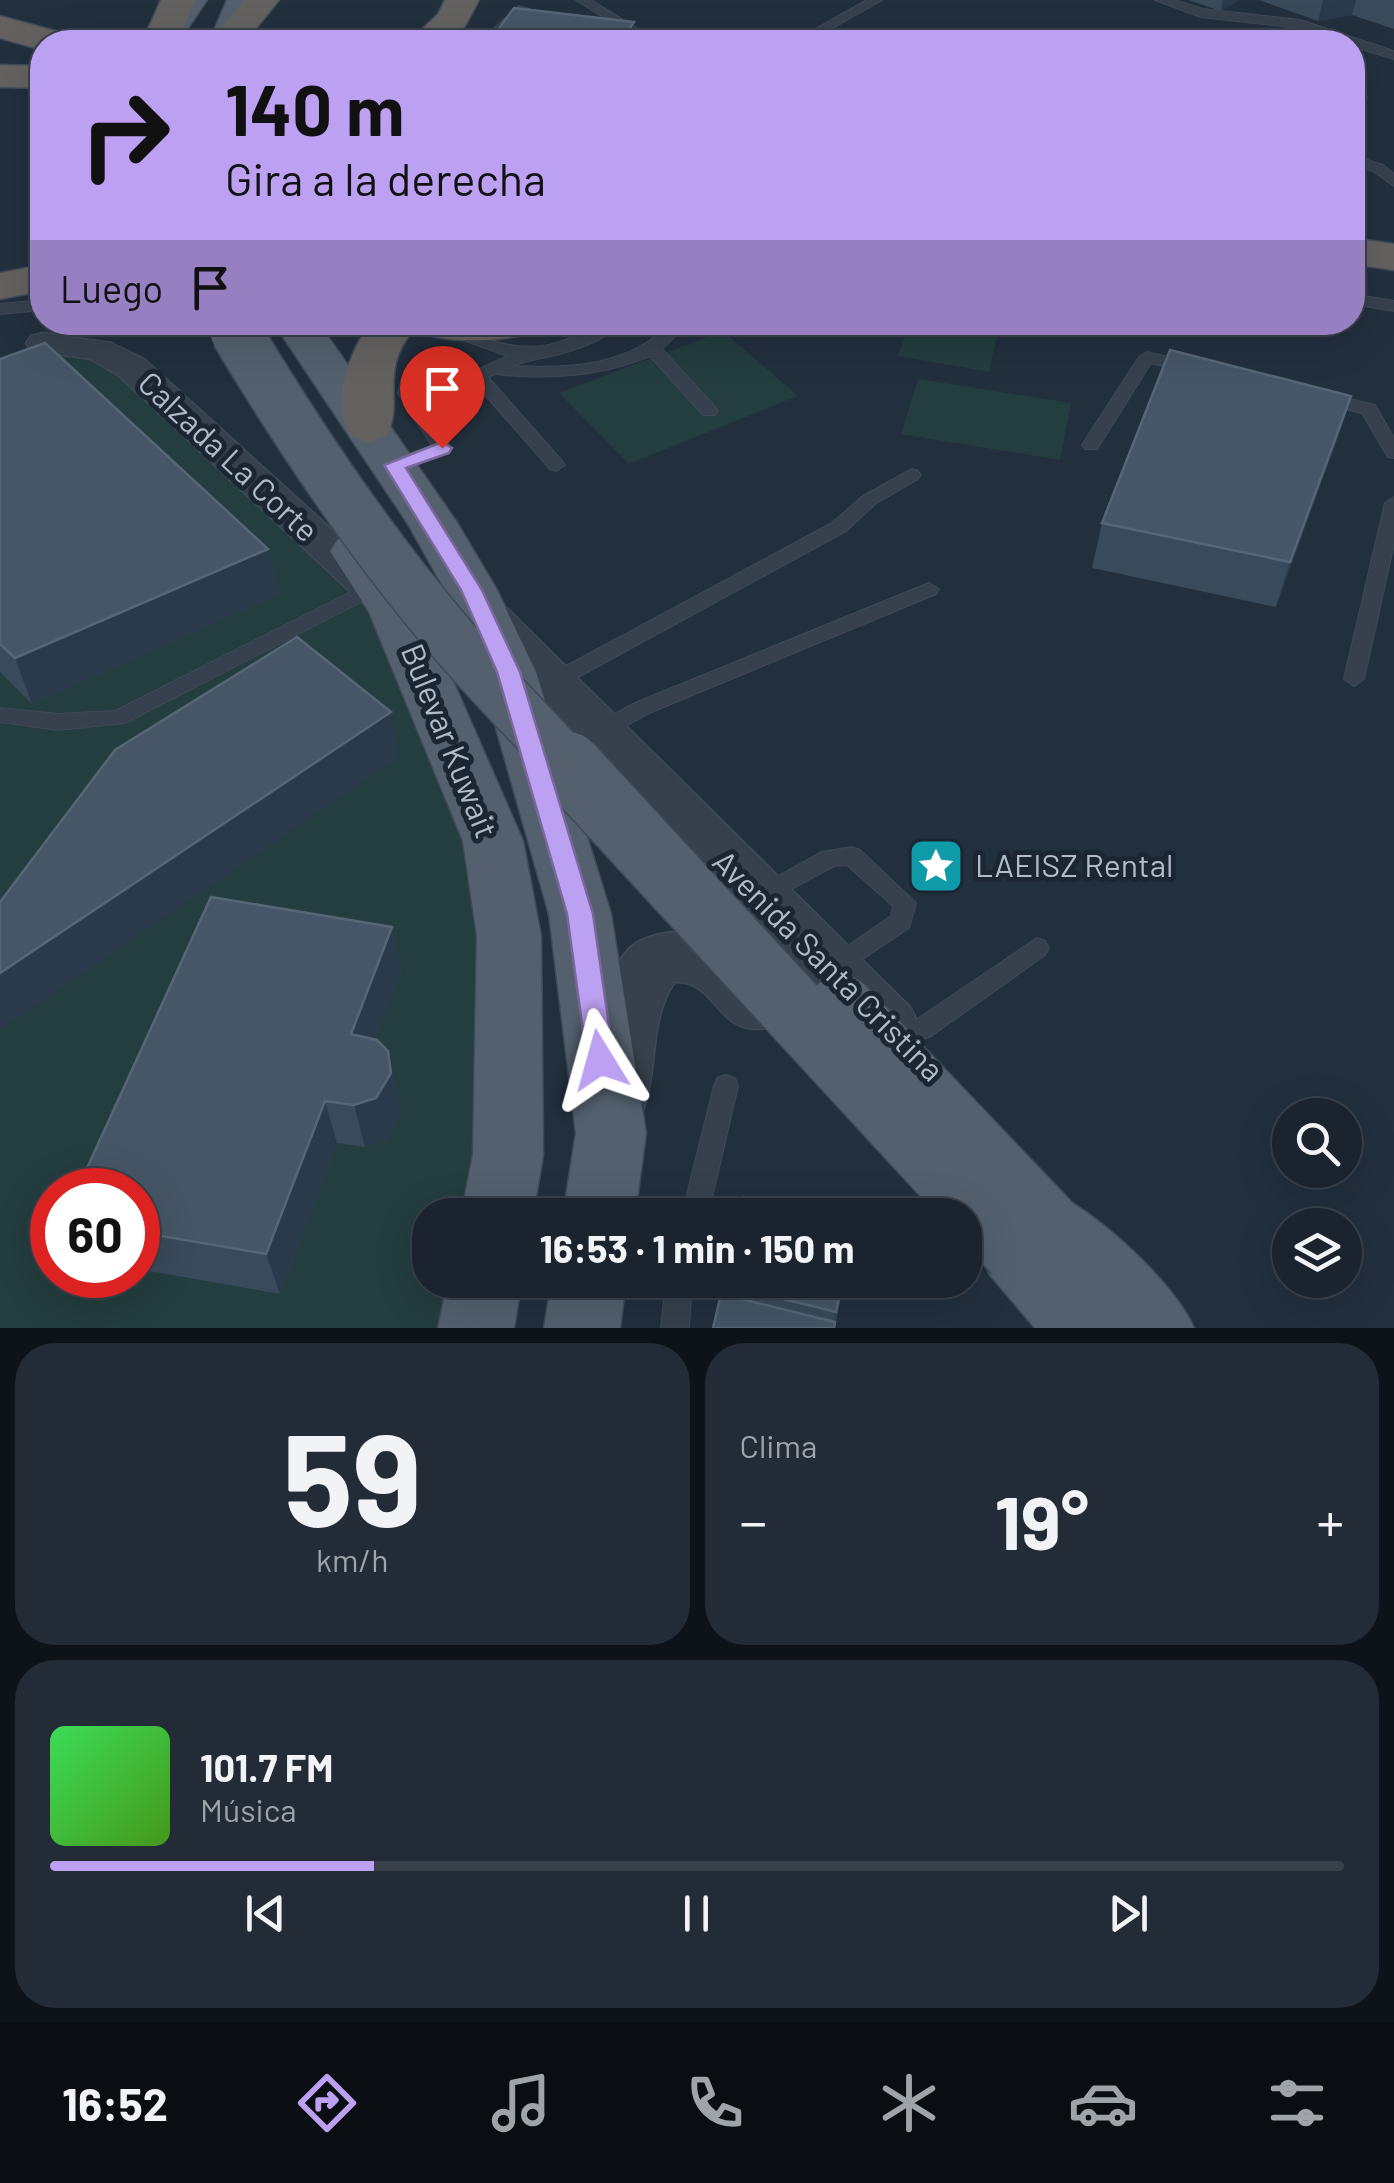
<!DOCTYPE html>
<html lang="es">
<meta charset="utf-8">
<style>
body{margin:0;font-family:Barlow,sans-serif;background:#232b36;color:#f1f3f6;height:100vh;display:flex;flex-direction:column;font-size:38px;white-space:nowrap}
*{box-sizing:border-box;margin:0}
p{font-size:32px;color:#9fa4aa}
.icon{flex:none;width:55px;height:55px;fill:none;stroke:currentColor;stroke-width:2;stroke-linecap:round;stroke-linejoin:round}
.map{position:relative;height:1328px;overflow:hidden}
.side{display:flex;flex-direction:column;gap:15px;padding:15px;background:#0e1319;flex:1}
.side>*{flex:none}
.top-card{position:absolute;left:30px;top:30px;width:1335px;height:305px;border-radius:40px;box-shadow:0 10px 40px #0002,0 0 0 2px #38404a;background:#bca0f2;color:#111;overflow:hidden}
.controls{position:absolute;left:1272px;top:1098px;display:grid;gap:20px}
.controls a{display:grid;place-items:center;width:90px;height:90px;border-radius:50%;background:#1a232e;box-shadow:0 10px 40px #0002,0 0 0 2px #38404a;font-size:50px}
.speed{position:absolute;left:30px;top:1168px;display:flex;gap:20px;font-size:50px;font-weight:700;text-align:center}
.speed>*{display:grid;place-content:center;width:130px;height:130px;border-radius:50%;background:#1a232e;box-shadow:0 10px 40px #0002,0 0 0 2px #38404a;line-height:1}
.speed .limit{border:15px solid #d22;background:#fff;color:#111}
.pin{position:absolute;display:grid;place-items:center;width:85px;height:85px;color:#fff;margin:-102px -42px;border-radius:50% 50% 50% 0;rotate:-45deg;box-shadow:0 0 10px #0007}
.pin .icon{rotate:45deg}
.me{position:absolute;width:110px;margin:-55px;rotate:352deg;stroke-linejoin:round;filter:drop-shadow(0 0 8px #0008)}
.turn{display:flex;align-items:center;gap:35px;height:210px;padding:0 30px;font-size:45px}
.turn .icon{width:130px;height:130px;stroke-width:2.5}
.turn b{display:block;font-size:70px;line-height:85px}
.then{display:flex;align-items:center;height:95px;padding:0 30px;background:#0003;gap:20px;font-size:38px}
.big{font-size:75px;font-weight:700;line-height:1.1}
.side .tile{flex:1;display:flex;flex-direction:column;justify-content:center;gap:15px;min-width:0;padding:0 35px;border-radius:40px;background:#232b36}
.side .dial{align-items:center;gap:0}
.dial b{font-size:130px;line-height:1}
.song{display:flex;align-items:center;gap:30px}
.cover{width:120px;height:120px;border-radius:15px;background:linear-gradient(135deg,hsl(130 70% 55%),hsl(100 70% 35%))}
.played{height:10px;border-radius:5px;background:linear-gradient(90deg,#bca0f2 25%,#38404a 25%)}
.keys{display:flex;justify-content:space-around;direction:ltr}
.heat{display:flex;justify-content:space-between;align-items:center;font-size:55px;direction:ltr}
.side .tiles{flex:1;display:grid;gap:15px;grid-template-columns:1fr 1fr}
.tile:last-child{grid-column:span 2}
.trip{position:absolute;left:412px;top:1198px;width:570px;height:100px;border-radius:40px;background:#1a232e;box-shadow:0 10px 40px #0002,0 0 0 2px #38404a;font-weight:700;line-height:100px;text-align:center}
.tab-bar{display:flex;height:160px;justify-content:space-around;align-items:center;background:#0a0e12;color:#9fa4aa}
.tab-bar .icon{width:70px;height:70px}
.tab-bar .active{color:#bca0f2}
.tab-bar b{font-size:45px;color:#f1f3f6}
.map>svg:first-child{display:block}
.green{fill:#243d3e;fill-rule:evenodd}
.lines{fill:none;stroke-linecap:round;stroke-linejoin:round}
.service-casing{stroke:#3f4a56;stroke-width:2}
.minor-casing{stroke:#3f4a56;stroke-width:3}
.tertiary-casing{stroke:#3f4a56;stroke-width:3}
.primary-casing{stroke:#3f4a56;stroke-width:3}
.trunk-casing{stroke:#414c58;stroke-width:3}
.service{fill:#36414d;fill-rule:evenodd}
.minor{fill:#36414d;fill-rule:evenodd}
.tertiary{fill:#36414d;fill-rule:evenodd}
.primary{fill:#54606e;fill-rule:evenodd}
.trunk{fill:#646260;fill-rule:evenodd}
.primary-bridge-far2-casing{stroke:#3f4a56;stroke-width:40;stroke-linecap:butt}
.primary-bridge-far1-casing{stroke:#3f4a56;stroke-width:54;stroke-linecap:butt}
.primary-bridge-casing{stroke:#3f4a56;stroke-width:69;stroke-linecap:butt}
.primary-bridge-far2{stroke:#54606e;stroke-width:39}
.primary-bridge-far1{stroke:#54606e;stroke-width:51}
.primary-bridge{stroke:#54606e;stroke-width:66}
.wall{fill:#394a5a}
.shaded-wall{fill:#2a3a4a}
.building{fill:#465666;stroke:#576676;stroke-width:2.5}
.route{fill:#bca0f2;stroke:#7a689d;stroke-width:2.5}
.labels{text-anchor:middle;stroke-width:10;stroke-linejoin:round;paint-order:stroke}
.street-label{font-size:32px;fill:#b1bcc9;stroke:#1b2632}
.poi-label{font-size:32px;fill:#b1bcc9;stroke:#1b2632;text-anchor:start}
</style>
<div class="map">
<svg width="1394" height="1328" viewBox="0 0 1394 1328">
<rect width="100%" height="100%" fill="#222f3d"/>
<path class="green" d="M910 323H1000L989 372 898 356Z
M723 331 798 396 629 464 559 393Z
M76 354 108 361 384 613 469 839 491 998 471 1215H430V1280H452L438 1328H0V370L47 355ZM52 1190H138V1275H52Z
M918 379 1071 403 1060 460 901 434Z"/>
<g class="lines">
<g class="service-casing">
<path id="service" d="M576 0H591L658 42H643Z
M867 0H882L808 42H792Z
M1155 0H1174L1203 9 1300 20 1394 51V59L1352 46V42L1298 28 1201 17Z
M519 6 529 9 492 42H479Z
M1352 155 1383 165 1394 174V186L1373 171 1352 163Z
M1352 294 1394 301V311L1352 304Z
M42 300V310L0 314V304Z
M605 322H626C608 337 582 348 560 354 543 359 529 359 513 366 570 369 631 366 672 322H689L662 349 715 407 718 411 715 415H703L650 356C601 376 548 380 495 374L488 377 562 461 565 465 556 471 550 469 472 380 443 375 417 382 414 393 451 448 448 452 400 469H388L385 465 388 461 432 446 398 393 403 375 443 365 477 370 508 356 446 334V328C460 326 471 333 484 338 533 356 560 345 605 322Z
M1147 352 1198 364 1200 368 1192 373 1151 363 1097 449H1085L1082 445 1139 357Z
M1323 393 1375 405 1394 438V458L1388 457 1362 413 1317 402 1314 398Z
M912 469 918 471 921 475 918 479 875 504 846 531 556 689H542L539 684 542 679 832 523 863 496Z
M1394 497V544L1364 679 1354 686 1344 679 1385 503Z
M371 582 381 588 378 593 125 723 58 730 0 722V708L58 714 115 711Z
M929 583 939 589 936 594 649 713 605 737H591L588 732 591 727 635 703Z
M852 847 860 850 916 903 909 928 834 978 826 975 822 968 826 961 891 916 893 906 847 865 834 866 763 904 755 901 752 895 755 889 822 852Z
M1037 938 1045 941 1049 948 1045 955 931 1036 900 1048 891 1045 888 1038 891 1031 913 1022Z
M726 1075 735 1078 738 1086 708 1215H682L714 1086 717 1078Z
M666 1280H692L689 1328H661Z"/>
</g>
<g class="minor-casing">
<path id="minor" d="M43 333 111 343 144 359 385 578 391 588 385 598 371 602 357 598 118 375 90 359 31 350 26 343 31 336Z"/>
</g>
<g class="tertiary-casing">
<path id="tertiary" d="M490 604 508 609 910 1007 920 1026 910 1045 888 1053 866 1045 472 635 464 622 472 609Z
M684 931C728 944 767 963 788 1006L779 1025C717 1046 719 979 675 982 647 1021 660 1075 640 1117L617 1126 594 1117C591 1111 585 1102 585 1096 582 1061 604 970 631 947 645 935 667 932 684 931Z"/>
</g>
<g class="primary-casing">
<path id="primary" d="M173 0H207L179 42H143Z
M227 0H261L245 42H209Z
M273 322H318L456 521 497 590 536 672 611 914 646 1133 635 1215H563L576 1133 549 914 480 672 445 590 408 524Z
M356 534 374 539 422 610 523 841 541 936 543 1155 533 1215H461L473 1155 477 936 463 841 369 612 330 551 338 539Z
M1046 1189C1092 1207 1175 1283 1194 1328H1035L990 1275 979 1251 990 1227 1012 1218 1020 1199Z
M448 1280H522L514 1328H438Z
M552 1280H626L620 1328H544Z"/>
</g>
<g class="trunk-casing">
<path id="trunk" d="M161 0H195L179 37H153L148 29Z
M244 0H279L245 42H209Z
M445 0H479L465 26 448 42H409L438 14Z
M0 16 66 34 71 42H42V50L0 38Z
M0 65 42 66V88L0 87Z
M1352 238 1394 244V270L1352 264Z
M42 265V291L0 299V273Z
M547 322 541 331C504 341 449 346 414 330 377 370 406 406 385 437L368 442 351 437C329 404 350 351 371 322Z"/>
</g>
<use href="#service" class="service"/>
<use href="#minor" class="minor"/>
<use href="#tertiary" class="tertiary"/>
<use href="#primary" class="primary"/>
<use href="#trunk" class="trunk"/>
<g class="primary-bridge-far2-casing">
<path id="primary-bridge-far2" d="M230 322 237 334"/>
</g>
<g class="primary-bridge-far1-casing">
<path id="primary-bridge-far1" d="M236 332C299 437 367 539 446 632 485 679 529 722 570 767"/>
</g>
<g class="primary-bridge-casing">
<path id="primary-bridge" d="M568 765 1016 1251
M841 1008 1046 1223"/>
</g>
<use href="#primary-bridge-far2" class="primary-bridge-far2"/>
<use href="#primary-bridge-far1" class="primary-bridge-far1"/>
<use href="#primary-bridge" class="primary-bridge"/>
</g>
<path class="wall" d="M1188 0H1239L1221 11Z
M1259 0H1394V29L1352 15 1318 21Z
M495 34 634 42H495Z
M1352 95 1364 148 1354 180H1352Z
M0 359 268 549 279 594 32 704 0 672Z
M1351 396 1337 440 1276 607 1092 568 1102 523Z
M392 927 401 971 375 1039 388 1051 398 1093 400 1116 386 1140 365 1147 337 1143 280 1294 138 1269V1190Z
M844 1280 835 1328H713L721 1294 722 1284Z"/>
<path class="shaded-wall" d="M1223 0H1239L1221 11Z
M1323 0H1356L1352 15 1318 21Z
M634 22V42H621Z
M1351 396 1337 440 1276 607 1290 562Z
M268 549 279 594 32 704 15 658Z
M391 712 399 757 0 1030V973Z
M392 927 401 971 361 1077 351 1034Z
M388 1051 398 1093 400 1116 386 1140 365 1147 354 1105Z
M325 1101 337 1143 280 1294 266 1254Z
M843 1280H844L834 1328 836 1312Z"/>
<path class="building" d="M514 8 634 22 621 42H566L495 34Z
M1352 95 1366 97 1364 148 1352 146Z
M45 343 268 549 15 658 0 644V359Z
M1170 350 1351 396 1290 562 1102 523Z
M297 637 391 712 0 973V902L115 750Z
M211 897 392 927 351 1034 377 1040 388 1051 391 1073 376 1098 354 1105 325 1101 266 1254 138 1232V1190H77Z
M743 1197 819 1215H739Z
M722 1280H843L836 1312 722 1284Z
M721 1294 835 1322 834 1328H713Z"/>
<path class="route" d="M442 442 452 448 449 453 406 468 482 590 520 672 593 914 614 1060 610 1069 600 1072 591 1069 587 1060 567 914 497 672 461 590 384 465Z"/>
<defs>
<g id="sight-square" transform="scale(2.875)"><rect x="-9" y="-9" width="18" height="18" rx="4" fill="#0f9aa8" stroke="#1b2632"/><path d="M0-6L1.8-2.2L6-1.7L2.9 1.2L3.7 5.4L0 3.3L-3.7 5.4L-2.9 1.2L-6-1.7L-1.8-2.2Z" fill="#fff"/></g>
</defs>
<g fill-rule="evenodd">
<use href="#sight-square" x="936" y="866"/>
</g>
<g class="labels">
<g class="street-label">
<text transform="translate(228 457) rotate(43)" y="11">Calzada La Corte</text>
<text transform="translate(449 741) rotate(68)" y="11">Bulevar Kuwait</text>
<text transform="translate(828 966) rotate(45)" y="11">Avenida Santa Cristina</text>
</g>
<g class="poi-label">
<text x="975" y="877">LAEISZ Rental</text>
</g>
</g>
</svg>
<div class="controls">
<a><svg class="icon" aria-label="search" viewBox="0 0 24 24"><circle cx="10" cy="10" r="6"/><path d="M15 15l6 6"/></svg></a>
<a><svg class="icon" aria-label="layers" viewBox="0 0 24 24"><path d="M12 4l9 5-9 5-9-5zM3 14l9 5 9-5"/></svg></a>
</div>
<div class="speed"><div class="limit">60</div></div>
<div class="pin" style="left:442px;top:448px;background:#d93025"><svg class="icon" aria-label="arrive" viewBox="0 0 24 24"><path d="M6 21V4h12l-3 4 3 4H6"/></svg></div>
<svg class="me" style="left:600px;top:1060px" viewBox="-20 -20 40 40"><path d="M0-17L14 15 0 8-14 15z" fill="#bca0f2" stroke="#fff" stroke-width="4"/></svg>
<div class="trip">16:53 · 1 min · 150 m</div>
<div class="top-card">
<div class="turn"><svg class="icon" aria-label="right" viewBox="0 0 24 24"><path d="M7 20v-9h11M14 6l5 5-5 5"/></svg><div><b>140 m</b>Gira a la derecha</div></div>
<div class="then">Luego<svg class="icon" aria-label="arrive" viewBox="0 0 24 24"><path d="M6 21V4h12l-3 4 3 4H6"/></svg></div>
</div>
</div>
<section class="side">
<div class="tiles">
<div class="tile dial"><b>59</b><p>km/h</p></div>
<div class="tile"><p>Clima</p>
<div class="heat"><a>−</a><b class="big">19°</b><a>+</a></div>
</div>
<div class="tile">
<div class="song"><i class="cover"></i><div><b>101.7 FM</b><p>Música</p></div></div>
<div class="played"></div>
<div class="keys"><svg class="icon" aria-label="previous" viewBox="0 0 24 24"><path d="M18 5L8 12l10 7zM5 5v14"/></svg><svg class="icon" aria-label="pause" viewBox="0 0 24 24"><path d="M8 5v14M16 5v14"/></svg><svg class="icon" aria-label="next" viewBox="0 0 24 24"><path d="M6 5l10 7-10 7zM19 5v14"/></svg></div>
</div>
</div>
</section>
<nav class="tab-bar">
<b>16:52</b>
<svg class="icon active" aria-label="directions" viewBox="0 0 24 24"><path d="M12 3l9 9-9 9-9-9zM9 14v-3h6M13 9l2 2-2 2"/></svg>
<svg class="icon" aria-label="music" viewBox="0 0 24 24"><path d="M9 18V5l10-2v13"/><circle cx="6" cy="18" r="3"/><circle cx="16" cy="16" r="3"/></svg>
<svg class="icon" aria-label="phone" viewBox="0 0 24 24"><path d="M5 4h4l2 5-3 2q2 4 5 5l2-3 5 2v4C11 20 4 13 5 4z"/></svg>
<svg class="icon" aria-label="climate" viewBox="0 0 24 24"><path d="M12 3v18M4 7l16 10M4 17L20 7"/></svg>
<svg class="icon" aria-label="car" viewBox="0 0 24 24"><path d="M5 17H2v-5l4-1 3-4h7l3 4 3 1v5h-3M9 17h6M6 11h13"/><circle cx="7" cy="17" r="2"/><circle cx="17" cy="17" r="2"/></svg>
<svg class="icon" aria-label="filters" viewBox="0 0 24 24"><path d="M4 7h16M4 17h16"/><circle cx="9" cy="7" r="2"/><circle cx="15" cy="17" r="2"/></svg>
</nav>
